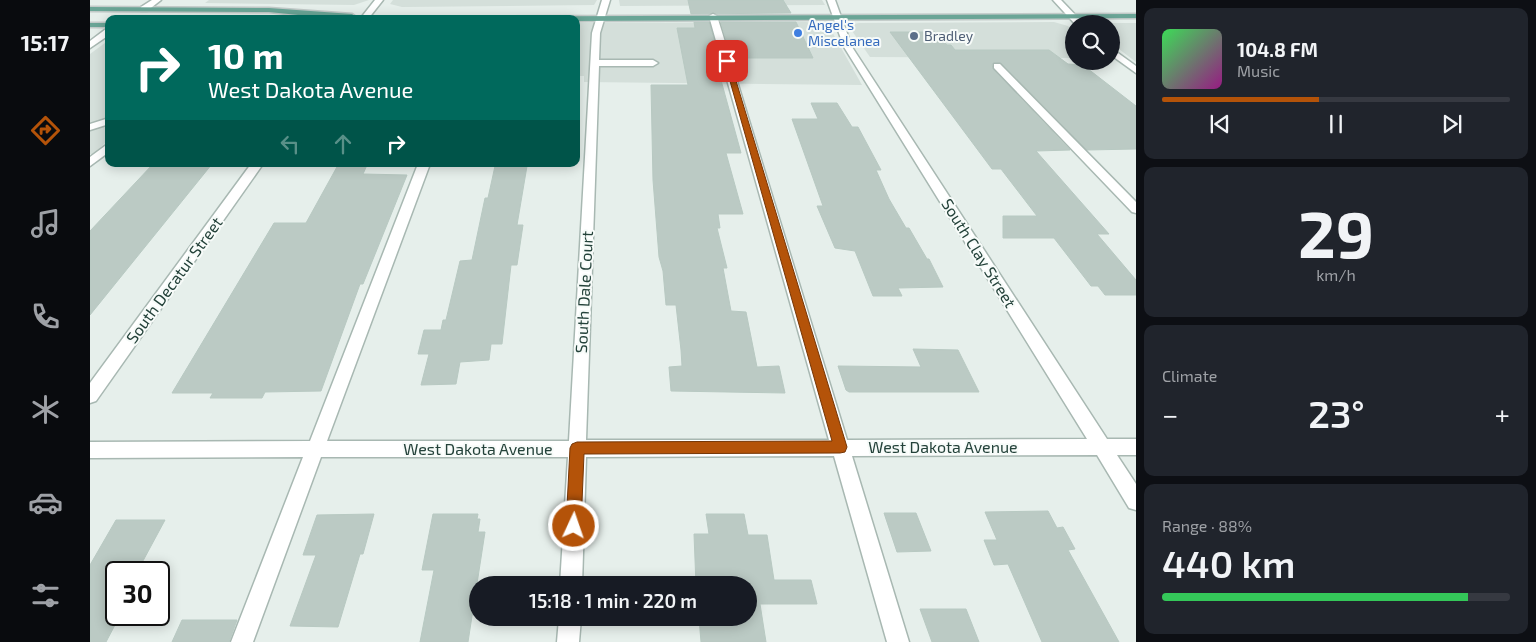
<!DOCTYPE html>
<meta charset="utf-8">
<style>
body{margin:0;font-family:"Exo 2",sans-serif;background:#20242c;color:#f1f3f6;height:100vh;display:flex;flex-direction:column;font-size:19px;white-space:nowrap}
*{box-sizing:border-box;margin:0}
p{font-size:16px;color:#9ea1a6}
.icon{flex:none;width:28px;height:28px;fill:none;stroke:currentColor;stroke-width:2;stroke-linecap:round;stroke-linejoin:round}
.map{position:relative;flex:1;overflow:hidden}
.sheet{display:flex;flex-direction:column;gap:8px;padding:8px;background:#0d0f14;width:400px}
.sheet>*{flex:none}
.hud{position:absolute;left:15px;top:15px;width:475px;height:152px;border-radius:10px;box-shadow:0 2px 12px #0003;background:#00695c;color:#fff;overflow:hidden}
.controls{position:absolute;left:975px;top:15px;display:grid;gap:10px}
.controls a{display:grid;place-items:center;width:55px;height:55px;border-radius:50%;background:#171b24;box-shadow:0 2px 12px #0003;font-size:25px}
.speed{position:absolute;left:15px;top:561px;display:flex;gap:10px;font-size:25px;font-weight:700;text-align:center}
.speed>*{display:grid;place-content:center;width:65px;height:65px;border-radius:50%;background:#171b24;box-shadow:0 2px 12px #0003;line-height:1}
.speed .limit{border:2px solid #111;border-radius:8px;background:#fff;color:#111}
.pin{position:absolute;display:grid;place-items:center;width:42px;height:42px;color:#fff;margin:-21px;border-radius:10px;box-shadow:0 2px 8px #0006}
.me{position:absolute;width:55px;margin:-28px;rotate:3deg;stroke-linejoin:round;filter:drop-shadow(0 0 4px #0008)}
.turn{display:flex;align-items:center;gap:18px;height:105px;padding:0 20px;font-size:22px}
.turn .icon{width:65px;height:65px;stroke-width:2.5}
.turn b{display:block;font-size:35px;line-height:42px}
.lanes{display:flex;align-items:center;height:48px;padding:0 20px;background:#0003;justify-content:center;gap:25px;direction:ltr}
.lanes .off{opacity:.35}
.big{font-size:38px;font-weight:600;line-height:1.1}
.sheet .widget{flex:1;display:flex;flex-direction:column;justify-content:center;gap:8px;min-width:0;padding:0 18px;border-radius:10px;background:#20242c}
.sheet .dial{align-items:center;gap:0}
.dial b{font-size:65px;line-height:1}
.song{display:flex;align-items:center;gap:15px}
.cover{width:60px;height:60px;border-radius:8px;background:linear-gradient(135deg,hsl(130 70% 55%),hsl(310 70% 35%))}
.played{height:5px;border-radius:2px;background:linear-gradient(90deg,#b45309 45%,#363941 45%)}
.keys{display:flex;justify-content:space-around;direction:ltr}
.heat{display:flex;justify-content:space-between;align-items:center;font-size:28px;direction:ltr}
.charge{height:8px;border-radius:4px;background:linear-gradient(90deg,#34c759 88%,#363941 0)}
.trip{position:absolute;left:379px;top:576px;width:288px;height:50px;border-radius:25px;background:#171b24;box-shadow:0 2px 12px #0003;font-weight:600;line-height:50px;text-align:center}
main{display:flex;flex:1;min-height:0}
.tab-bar{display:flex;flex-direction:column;width:90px;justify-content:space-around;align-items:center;background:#090b0e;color:#9ea1a6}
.tab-bar .icon{width:35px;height:35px}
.tab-bar .selected{color:#b45309}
.tab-bar b{font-size:22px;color:#f1f3f6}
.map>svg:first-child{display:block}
.built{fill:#d4dfda}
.building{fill:#bbcac4;stroke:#b8c9c2}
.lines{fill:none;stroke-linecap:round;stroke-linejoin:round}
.minor-casing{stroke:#a8b8b2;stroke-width:3}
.major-casing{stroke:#c2cac8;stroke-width:3}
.minor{fill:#fff;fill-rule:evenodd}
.major{fill:#6aa596;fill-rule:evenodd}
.route{fill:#b45309;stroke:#753606}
.shop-dot{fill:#3f7fe0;stroke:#f7fbf9;stroke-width:2}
.service-dot{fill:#5c6f8a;stroke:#f7fbf9;stroke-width:2}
.labels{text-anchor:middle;stroke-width:4;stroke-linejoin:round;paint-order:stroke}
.far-shop-label{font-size:14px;fill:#366cbe;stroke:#f7fbf9;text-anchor:start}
.far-service-label{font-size:14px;fill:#4e5e75;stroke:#f7fbf9;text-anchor:start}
.street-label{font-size:16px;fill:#24423a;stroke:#f7fbf9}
</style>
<main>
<nav class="tab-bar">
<b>15:17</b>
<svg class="icon selected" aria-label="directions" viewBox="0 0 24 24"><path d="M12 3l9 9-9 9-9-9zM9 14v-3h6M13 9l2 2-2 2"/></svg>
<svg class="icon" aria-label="music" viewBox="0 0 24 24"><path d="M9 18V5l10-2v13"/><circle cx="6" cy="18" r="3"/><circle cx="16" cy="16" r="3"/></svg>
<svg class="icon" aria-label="phone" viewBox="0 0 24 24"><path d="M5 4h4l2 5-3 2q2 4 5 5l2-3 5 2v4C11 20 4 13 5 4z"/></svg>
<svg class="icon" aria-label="climate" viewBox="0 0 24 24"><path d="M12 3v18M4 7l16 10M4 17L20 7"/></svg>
<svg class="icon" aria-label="car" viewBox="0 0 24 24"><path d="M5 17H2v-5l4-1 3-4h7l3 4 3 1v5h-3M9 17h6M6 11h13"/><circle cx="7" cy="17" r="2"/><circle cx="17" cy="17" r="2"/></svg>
<svg class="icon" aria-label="filters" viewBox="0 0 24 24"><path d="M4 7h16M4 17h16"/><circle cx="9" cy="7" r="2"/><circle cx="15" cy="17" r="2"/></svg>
</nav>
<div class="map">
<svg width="1046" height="642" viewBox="0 0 1046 642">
<rect width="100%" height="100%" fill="#e6efeb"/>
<path class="built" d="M119 0H279L264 5 115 3Z
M303 0H507L504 5 312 7 300 4Z
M529 0H732L735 5 530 6Z
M716 22 734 24 741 30 772 85 494 82V76H486V23Z
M964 22 978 26 984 31V58L780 57 758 25 769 23Z
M996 23H1046V62L1021 43V24Z
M19 40V139L4 154H0V54Z"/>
<path class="building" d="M598 0H693L701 13 601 14Z
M604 22H619L630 61 626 62 651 153H636L653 214H628L630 228H627L637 268H633L641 311 656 312 667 367 689 366 695 393 581 391 579 367 592 366 591 350 586 305H576L573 271 569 257 563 180 561 85H598L587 28H605Z
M631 22H706L723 58H642Z
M800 32H845L857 45H861L865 50H959L978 64 993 65 1046 106V149L997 150 911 63 902 64 903 69 980 150 946 151 1019 234H1007L1046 280V295H1015L1008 286H1001L964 238H913V216H947L911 169H902Z
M721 103H747L762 127H768L791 170H786L799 199 816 228H819L837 259H839L853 287 808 288 812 296H783L765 251 745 248 727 206H733L702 119H728Z
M63 164H122L0 315V231Z
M248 165H277L273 174 317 175 273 284H270L231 391 175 392 172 398H120L123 393H82L184 223H216Z
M405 166H437L427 225H433L427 265H421L412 344H401L399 360 370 362 366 384 331 385 339 354H328L334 330H351L353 320H356L370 261 382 260 395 198H398Z
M823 349 868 350 889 392H759L756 390 748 366 831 367Z
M958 511 967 528 973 527 985 549 978 550 1029 642H952L918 564 904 565 894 540H907L895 512Z
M794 513H826L841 551 807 552Z
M284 514 273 554H270L248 627 200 626 226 555H213L227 515Z
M343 514H388L387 519H390L388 532H395L378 642H330L344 570H332Z
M616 514H654L658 535H677L684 580H721L727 604H670L676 642H611L609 618H658V585H606L604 534H619Z
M26 520H75L47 572H26V623L16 642H0V565Z
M830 609H876L889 642H842Z
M92 620H147L139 642H82Z"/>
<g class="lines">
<g class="minor-casing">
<path id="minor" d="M62 0H71L57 11H51V7Z
M285 0H293L278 19H270Z
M512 0H520L510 33 509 60H563L568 63 563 66H509L496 440H739L619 16 623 14 627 16 757 440 997 439 754 47 737 0H745L762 47 1017 439H1046V455H1027L1046 484V510L1039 508 1007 455 762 456 819 642H797L744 456 496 457 492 585H470L478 457H231L163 642H141L213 457 0 458V442L220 441 328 164H340L237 441H479L502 33Z
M963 0H971L994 24H985Z
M16 29H19V35L0 48V41Z
M1021 48 1046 66V73L1021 55Z
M904 64H910L1046 202V213L1042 212 904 68Z
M19 118V124L0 130V124Z
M19 143V152L0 166V157Z
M161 164H173L6 401 0 403V383Z
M469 618H491L489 642H467Z"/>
</g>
<g class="major-casing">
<path id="major" d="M0 7 179 8 262 14 266 17 1046 14V18L486 21V19H247L179 12 0 11Z
M0 23H19V27H0Z"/>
</g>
<use href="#minor" class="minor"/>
<use href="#major" class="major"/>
</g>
<path class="route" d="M634 60 640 61 757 447 755 452 750 453 494 454 491 526 489 532 484 534 478 532 476 526 480 448 482 444 487 442 742 441Z"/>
<circle class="shop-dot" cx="708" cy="33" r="5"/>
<circle class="service-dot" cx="824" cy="36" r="5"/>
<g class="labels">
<g class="far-shop-label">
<text x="718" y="30">Angel's<tspan x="718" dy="16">Miscelanea</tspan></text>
</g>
<g class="far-service-label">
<text x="834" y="41">Bradley</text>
</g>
<g class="street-label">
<text transform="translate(889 253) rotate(58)" y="6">South Clay Street</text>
<text transform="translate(84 280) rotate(-54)" y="6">South Decatur Street</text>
<text transform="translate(494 292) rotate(-87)" y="6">South Dale Court</text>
<text x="853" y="453">West Dakota Avenue</text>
<text x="388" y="455">West Dakota Avenue</text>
</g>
</g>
</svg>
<div class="controls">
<a><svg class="icon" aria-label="search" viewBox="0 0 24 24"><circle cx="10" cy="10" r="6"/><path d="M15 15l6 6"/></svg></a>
</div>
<div class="speed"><div class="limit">30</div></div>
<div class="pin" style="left:637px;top:61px;background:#d93025"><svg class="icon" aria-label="arrive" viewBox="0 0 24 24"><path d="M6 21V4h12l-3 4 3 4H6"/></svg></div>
<svg class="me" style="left:484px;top:526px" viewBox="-20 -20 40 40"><circle r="17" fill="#b45309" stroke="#fff" stroke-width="3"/><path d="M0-11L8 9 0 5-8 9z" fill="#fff"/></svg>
<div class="trip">15:18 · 1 min · 220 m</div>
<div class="hud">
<div class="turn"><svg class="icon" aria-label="right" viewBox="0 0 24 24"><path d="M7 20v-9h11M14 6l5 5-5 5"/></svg><div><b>10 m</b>West Dakota Avenue</div></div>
<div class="lanes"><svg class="icon off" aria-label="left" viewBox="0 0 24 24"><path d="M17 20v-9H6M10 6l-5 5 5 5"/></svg><svg class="icon off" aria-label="ahead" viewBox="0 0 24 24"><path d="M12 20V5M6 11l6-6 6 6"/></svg><svg class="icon" aria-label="right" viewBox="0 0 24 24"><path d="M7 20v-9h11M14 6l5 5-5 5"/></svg></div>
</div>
</div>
<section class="sheet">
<div class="widget">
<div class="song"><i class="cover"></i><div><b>104.8 FM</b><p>Music</p></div></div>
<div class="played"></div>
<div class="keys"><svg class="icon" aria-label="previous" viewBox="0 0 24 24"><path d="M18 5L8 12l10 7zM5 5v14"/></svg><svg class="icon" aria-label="pause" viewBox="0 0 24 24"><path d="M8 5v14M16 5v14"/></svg><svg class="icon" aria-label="next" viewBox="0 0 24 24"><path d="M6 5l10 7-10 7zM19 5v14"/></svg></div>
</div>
<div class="widget dial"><b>29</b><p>km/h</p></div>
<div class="widget"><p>Climate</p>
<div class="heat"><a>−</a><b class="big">23°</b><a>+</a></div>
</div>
<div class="widget"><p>Range · 88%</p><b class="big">440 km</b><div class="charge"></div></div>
</section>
</main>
